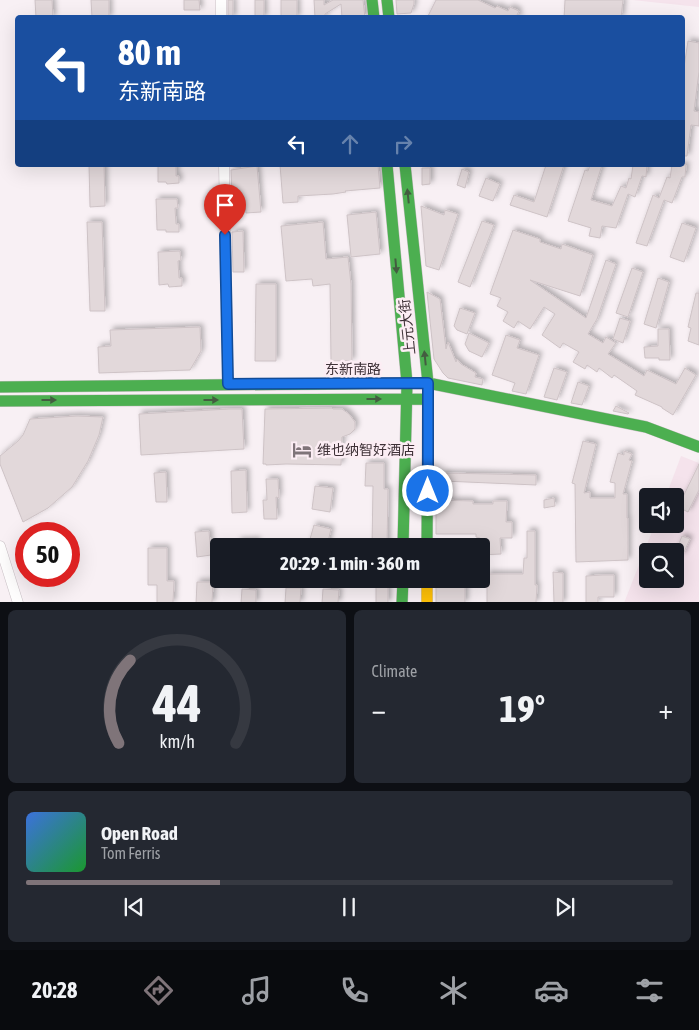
<!DOCTYPE html>
<meta charset="utf-8">
<style>
body{margin:0;font-family:"Asap Condensed","Noto Sans SC",sans-serif;background:#242831;color:#f1f3f6;height:100vh;display:flex;flex-direction:column;font-size:19px;white-space:nowrap}
*{box-sizing:border-box;margin:0}
p{font-size:16px;color:#9ea1a6}
.icon{flex:none;width:28px;height:28px;fill:none;stroke:currentColor;stroke-width:2;stroke-linecap:round;stroke-linejoin:round}
.map{position:relative;height:602px;overflow:hidden}
.panel{display:flex;flex-direction:column;gap:8px;padding:8px;background:#0d0f14;flex:1}
.panel>*{flex:none}
.top-card{position:absolute;left:15px;top:15px;width:670px;height:152px;border-radius:5px;box-shadow:0 5px 20px #0002;background:#1a4fa0;color:#fff;overflow:hidden}
.tools{position:absolute;left:639px;top:488px;display:grid;gap:10px}
.tools a{display:grid;place-items:center;width:45px;height:45px;border-radius:5px;background:#171b24;box-shadow:0 5px 20px #0002;font-size:25px}
.speed{position:absolute;left:15px;top:522px;display:flex;gap:10px;font-size:25px;font-weight:700;text-align:center}
.speed>*{display:grid;place-content:center;width:65px;height:65px;border-radius:50%;background:#171b24;box-shadow:0 5px 20px #0002;line-height:1}
.speed .limit{border:8px solid #d22;background:#fff;color:#111}
.pin{position:absolute;display:grid;place-items:center;width:42px;height:42px;color:#fff;margin:-51px -21px;border-radius:50% 50% 50% 0;rotate:-45deg;box-shadow:0 0 5px #0007}
.pin .icon{rotate:45deg}
.me{position:absolute;width:55px;margin:-28px;rotate:0deg;stroke-linejoin:round;filter:drop-shadow(0 0 4px #0008)}
.turn{display:flex;align-items:center;gap:18px;height:105px;padding:0 20px;font-size:22px}
.turn .icon{width:65px;height:65px;stroke-width:2.5}
.turn b{display:block;font-size:35px;line-height:42px}
.lanes{display:flex;align-items:center;height:48px;padding:0 20px;background:#0003;justify-content:center;gap:25px;direction:ltr}
.lanes .off{opacity:.35}
.big{font-size:38px;font-weight:700;line-height:1.1}
.panel .tile{flex:1;display:flex;flex-direction:column;justify-content:center;gap:8px;min-width:0;padding:0 18px;border-radius:8px;background:#242831}
.panel .dial{align-items:center;gap:0}
.dial svg{height:130px;overflow:visible;fill:none;stroke:#363941;stroke-width:7;stroke-linecap:round;text-anchor:middle}
.dial text{fill:#f1f3f6;stroke:none}
.song{display:flex;align-items:center;gap:15px}
.cover{width:60px;height:60px;border-radius:8px;background:linear-gradient(135deg,hsl(220 70% 55%),hsl(130 70% 35%))}
.played{height:5px;border-radius:2px;background:linear-gradient(90deg,#7f7479 30%,#363941 30%)}
.keys{display:flex;justify-content:space-around;direction:ltr}
.heat{display:flex;justify-content:space-between;align-items:center;font-size:28px;direction:ltr}
.panel .tiles{flex:1;display:grid;gap:8px;grid-template-columns:1fr 1fr}
.tile:last-child{grid-column:span 2}
.trip{position:absolute;left:210px;top:538px;width:280px;height:50px;border-radius:5px;background:#171b24;box-shadow:0 5px 20px #0002;font-weight:700;line-height:50px;text-align:center}
.menu{display:flex;height:80px;justify-content:space-around;align-items:center;background:#090b0e;color:#9ea1a6}
.menu .icon{width:35px;height:35px}
.menu .selected{color:#7f7479}
.menu b{font-size:22px;color:#f1f3f6}
.map>svg:first-child{display:block}
.built{fill:#f5e3ec;fill-rule:evenodd}
.building{fill:#e2d8da;stroke:#cec3c6;filter:url(#shadow)}
.lines{fill:none;stroke-linecap:round;stroke-linejoin:round}
.street-casing{stroke:#cac1c6;stroke-width:11}
.fast-casing{stroke:#cac1c6;stroke-width:12}
.slow-casing{stroke:#cac1c6;stroke-width:12}
.street{stroke:#fefdfd;stroke-width:10}
.fast{stroke:#4caf50;stroke-width:11}
.slow{stroke:#ffc107;stroke-width:11}
.oneway{fill:#435d40}
.route-casing{stroke:#114b97;stroke-width:12}
.route{stroke:#1a73e8;stroke-width:9}
.labels{text-anchor:middle;stroke-width:5;stroke-linejoin:round;paint-order:stroke}
.street-label{font-size:14px;fill:#3e3137;stroke:#fcedf4}
.poi-label{font-size:14px;fill:#3e3137;stroke:#fcedf4;text-anchor:start}
</style>
<div class="map">
<svg width="699" height="603" viewBox="0 0 699 603">
<defs>
<filter id="shadow"><feDropShadow dx="3" dy="-3" stdDeviation="2.5" flood-color="#0004"/></filter>
</defs>
<rect width="100%" height="100%" fill="#f8f0f4"/>
<path class="built" d="M632 0H699V7Z
M681 456 699 463V602L624 603 655 524H675V496H666ZM648 551H675V579H648Z"/>
<path class="building" d="M35 0H52L53 18H36Z
M91 0H109V18H92Z
M184 0H199L200 10H184Z
M228 0H233V18H228Z
M255 0H264V18H255Z
M281 0H297V18H281Z
M314 0H324V5L333 0H363L365 18H342L341 4 325 14V18H315Z
M396 0H414V4L411 13 397 14Z
M436 0H478L495 8 497 6 508 11 510 7 519 11 517 15 521 18H427Z
M565 0H623L621 18H564Z
M688 41 699 43V72L694 111 699 112V126L691 125 687 156H682V80Z
M89 165H104L105 206 90 207Z
M158 165H176V176H179V183L167 184 166 182H158Z
M280 165H378L380 188 345 191 346 192 333 194 298 196V202L283 203Z
M546 165H564L547 217 510 205 514 195 534 202Z
M590 165H602L591 200 612 206 621 186 626 188 629 178 631 179 633 165H647L646 177 642 176 635 197 628 194 616 228 602 226 600 238 589 236 591 228 568 221 585 170 588 171Z
M672 165H686L685 177H682L672 203 664 200 647 246 636 243 653 195 659 198 667 177 670 178Z
M257 166 261 212 246 213 244 198 232 200 231 170Z
M422 168H430V184L422 185Z
M462 169 469 172 465 188 457 185Z
M486 178 500 184 493 201 479 196Z
M156 199H177L178 208H175L176 224H179V232H166V230H157Z
M421 206 444 215 445 210 458 214 439 270 426 266Z
M376 212 380 254 351 257 347 215Z
M482 221 494 225 470 287 458 282Z
M87 222H102L105 311H90Z
M323 222 326 259 348 257 351 284 352 361H331L330 284 313 286 312 279 286 281 281 226Z
M682 223 696 228 684 262 670 257Z
M513 230 540 239V242L561 249 562 244 593 255 580 296 530 280 586 318 606 260 616 264 597 319 588 334 603 343 606 337 616 343 608 354 644 376 647 370 676 384 685 368 696 375 673 415 662 408V407L635 395 637 391 614 375 612 378 599 368 597 372 587 365 585 369 573 362 579 352 563 343 560 348 542 335 555 314 544 307 530 329 518 321 514 328 503 321 508 312 497 306 501 298 490 294Z
M243 231 244 272H233L232 232Z
M180 251 181 260 178 261 179 278H182V286L169 287 168 284 159 285 158 252Z
M632 268 643 272 628 317 616 313Z
M658 278 669 282 656 328 644 324Z
M256 284H276V361H255Z
M427 292 440 299 446 349 448 342 456 362 457 359 461 364 476 373 475 377 483 379 482 385 448 378 443 373 434 359Z
M696 293H699V345L688 341 691 328 688 327Z
M460 308 475 313 467 334 457 330 454 326Z
M620 318 630 321 623 343 613 339Z
M200 327 201 351 190 370 99 373 98 347 111 346 110 330Z
M658 329H669L670 360H659V358H645L644 347 658 346Z
M469 333 489 343 482 357 469 351 465 344Z
M506 335 520 340 517 348 539 355 526 394 512 391 515 383 492 375Z
M554 368 567 372 557 400 544 397Z
M578 382 589 386 582 405 571 403Z
M616 406 629 413 628 414 613 411Z
M332 408 333 409H342L349 414 355 422V429L350 434 342 437 341 465 286 464 266 465V464H263L265 409Z
M229 409H242L244 449 141 455 139 414Z
M77 416 103 417 99 435 88 461 72 487 48 508 23 522 0 464V456L18 441 23 435 30 419Z
M583 441 596 444 584 493 590 492V498H615V483L610 482 618 453 624 455V451L632 454 629 460 632 461 623 494H627V518H628V560L576 562 575 484 572 483Z
M366 463H384V489H388L387 546H372L373 486H365Z
M699 464V490L688 512 678 507Z
M246 470 247 512 232 513 231 471Z
M166 472 167 502H156L154 473Z
M443 473 536 475V485L443 481Z
M266 479H278L279 498 276 497 277 519H264L263 500H267Z
M315 486 333 488 330 512 312 509Z
M554 498 555 506 544 508V500Z
M436 500 473 501V504H493V501H507L506 522H512V538H500L501 554 481 555 480 538 476 537V534H436Z
M314 525 331 529 327 546H308Z
M209 531 211 555 197 557 195 532Z
M527 531H535V585H537L536 603H487V574H523L524 558H527Z
M682 536 690 539 682 556 675 553Z
M257 540V546H238V541Z
M148 548H167V581H174L173 603H157V585H148Z
M553 572 563 573V603H554Z
M602 575H614V597H598V603H586V576Z
M376 579H388V603H376Z
M436 579H465V603H436Z
M197 582H213L212 603H196Z
M286 588H301L300 603H285Z
M242 589 256 590V603H241Z
M323 589 339 590 338 603H322Z"/>
<g class="lines">
<g class="street-casing">
<path id="street" d="M221 0V18
M224 165 228 384
M0 546 18 603"/>
</g>
<g class="fast-casing">
<path id="fast" d="M372 0 374 18
M387 0 389 18
M387 165 407 383 403 546
M405 165 428 383 427 546
M0 387 428 383 646 427 699 447
M0 401 428 399
M402 603 403 579"/>
</g>
<g class="slow-casing">
<path id="slow" d="M427 579V603"/>
</g>
<use href="#street" class="street"/>
<use href="#fast" class="fast"/>
<use href="#slow" class="slow"/>
</g>
<defs><path id="oneway-solid" d="M-6-.8H1V-3.2L6.5 0L1 3.2V.8H-6Z" transform="scale(1.25)"/></defs>
<g class="oneway">
<use href="#oneway-solid" transform="translate(408 196) rotate(-96)"/>
<use href="#oneway-solid" transform="translate(396 266) rotate(85)"/>
<use href="#oneway-solid" transform="translate(425 358) rotate(-96)"/>
<use href="#oneway-solid" transform="translate(374 399)"/>
<use href="#oneway-solid" transform="translate(49 400)"/>
<use href="#oneway-solid" transform="translate(211 400)"/>
</g>
<g class="lines">
<g class="route-casing">
<path id="route" d="M225 235 228 384 428 383V491"/>
</g>
<use href="#route" class="route"/>
</g>
<defs>
<g id="hotel-bare" transform="scale(1.5)"><path d="M-6-4.5h1.5V1H6V5H4.5V3h-9V5H-6ZM-4 0a1.8 1.8 0 1 1 3.6 0ZM.5 0V-2.5h3Q6-2.5 6 0Z" fill="#7f7479" stroke="#fcedf4" stroke-width="2.5" paint-order="stroke"/></g>
</defs>
<g fill-rule="evenodd">
<use href="#hotel-bare" x="302" y="450"/>
</g>
<g class="labels">
<g class="street-label">
<text transform="translate(407 327) rotate(-96)" y="5">上元大街</text>
<text x="353" y="374">东新南路</text>
</g>
<g class="poi-label">
<text x="317" y="455">维也纳智好酒店</text>
</g>
</g>
</svg>
<div class="tools">
<a><svg class="icon" aria-label="sound" viewBox="0 0 24 24"><path d="M4 9h4l5-4v14l-5-4H4zM17 9q2 3 0 6"/></svg></a>
<a><svg class="icon" aria-label="search" viewBox="0 0 24 24"><circle cx="10" cy="10" r="6"/><path d="M15 15l6 6"/></svg></a>
</div>
<div class="speed"><div class="limit">50</div></div>
<div class="pin" style="left:225px;top:235px;background:#d93025"><svg class="icon" aria-label="arrive" viewBox="0 0 24 24"><path d="M6 21V4h12l-3 4 3 4H6"/></svg></div>
<svg class="me" style="left:428px;top:491px" viewBox="-20 -20 40 40"><circle r="17" fill="#1a73e8" stroke="#fff" stroke-width="3"/><path d="M0-11L8 9 0 5-8 9z" fill="#fff"/></svg>
<div class="trip">20:29 · 1 min · 360 m</div>
<div class="top-card">
<div class="turn"><svg class="icon" aria-label="left" viewBox="0 0 24 24"><path d="M17 20v-9H6M10 6l-5 5 5 5"/></svg><div><b>80 m</b>东新南路</div></div>
<div class="lanes"><svg class="icon" aria-label="left" viewBox="0 0 24 24"><path d="M17 20v-9H6M10 6l-5 5 5 5"/></svg><svg class="icon off" aria-label="ahead" viewBox="0 0 24 24"><path d="M12 20V5M6 11l6-6 6 6"/></svg><svg class="icon off" aria-label="right" viewBox="0 0 24 24"><path d="M7 20v-9h11M14 6l5 5-5 5"/></svg></div>
</div>
</div>
<section class="panel">
<div class="tiles">
<div class="tile dial"><svg viewBox="0 0 100 80">
<path d="M14 69A42 42 0 1 1 86 69"/>
<path d="M14 69A42 42 0 0 1 21 18" stroke="#7f7479"/>
<text x="50" y="56" font-size="32" font-weight="700">44</text>
<text x="50" y="72" font-size="11">km/h</text>
</svg></div>
<div class="tile"><p>Climate</p>
<div class="heat"><a>−</a><b class="big">19°</b><a>+</a></div>
</div>
<div class="tile">
<div class="song"><i class="cover"></i><div><b>Open Road</b><p>Tom Ferris</p></div></div>
<div class="played"></div>
<div class="keys"><svg class="icon" aria-label="previous" viewBox="0 0 24 24"><path d="M18 5L8 12l10 7zM5 5v14"/></svg><svg class="icon" aria-label="pause" viewBox="0 0 24 24"><path d="M8 5v14M16 5v14"/></svg><svg class="icon" aria-label="next" viewBox="0 0 24 24"><path d="M6 5l10 7-10 7zM19 5v14"/></svg></div>
</div>
</div>
</section>
<nav class="menu">
<b>20:28</b>
<svg class="icon selected" aria-label="directions" viewBox="0 0 24 24"><path d="M12 3l9 9-9 9-9-9zM9 14v-3h6M13 9l2 2-2 2"/></svg>
<svg class="icon" aria-label="music" viewBox="0 0 24 24"><path d="M9 18V5l10-2v13"/><circle cx="6" cy="18" r="3"/><circle cx="16" cy="16" r="3"/></svg>
<svg class="icon" aria-label="phone" viewBox="0 0 24 24"><path d="M5 4h4l2 5-3 2q2 4 5 5l2-3 5 2v4C11 20 4 13 5 4z"/></svg>
<svg class="icon" aria-label="climate" viewBox="0 0 24 24"><path d="M12 3v18M4 7l16 10M4 17L20 7"/></svg>
<svg class="icon" aria-label="car" viewBox="0 0 24 24"><path d="M5 17H2v-5l4-1 3-4h7l3 4 3 1v5h-3M9 17h6M6 11h13"/><circle cx="7" cy="17" r="2"/><circle cx="17" cy="17" r="2"/></svg>
<svg class="icon" aria-label="filters" viewBox="0 0 24 24"><path d="M4 7h16M4 17h16"/><circle cx="9" cy="7" r="2"/><circle cx="15" cy="17" r="2"/></svg>
</nav>
